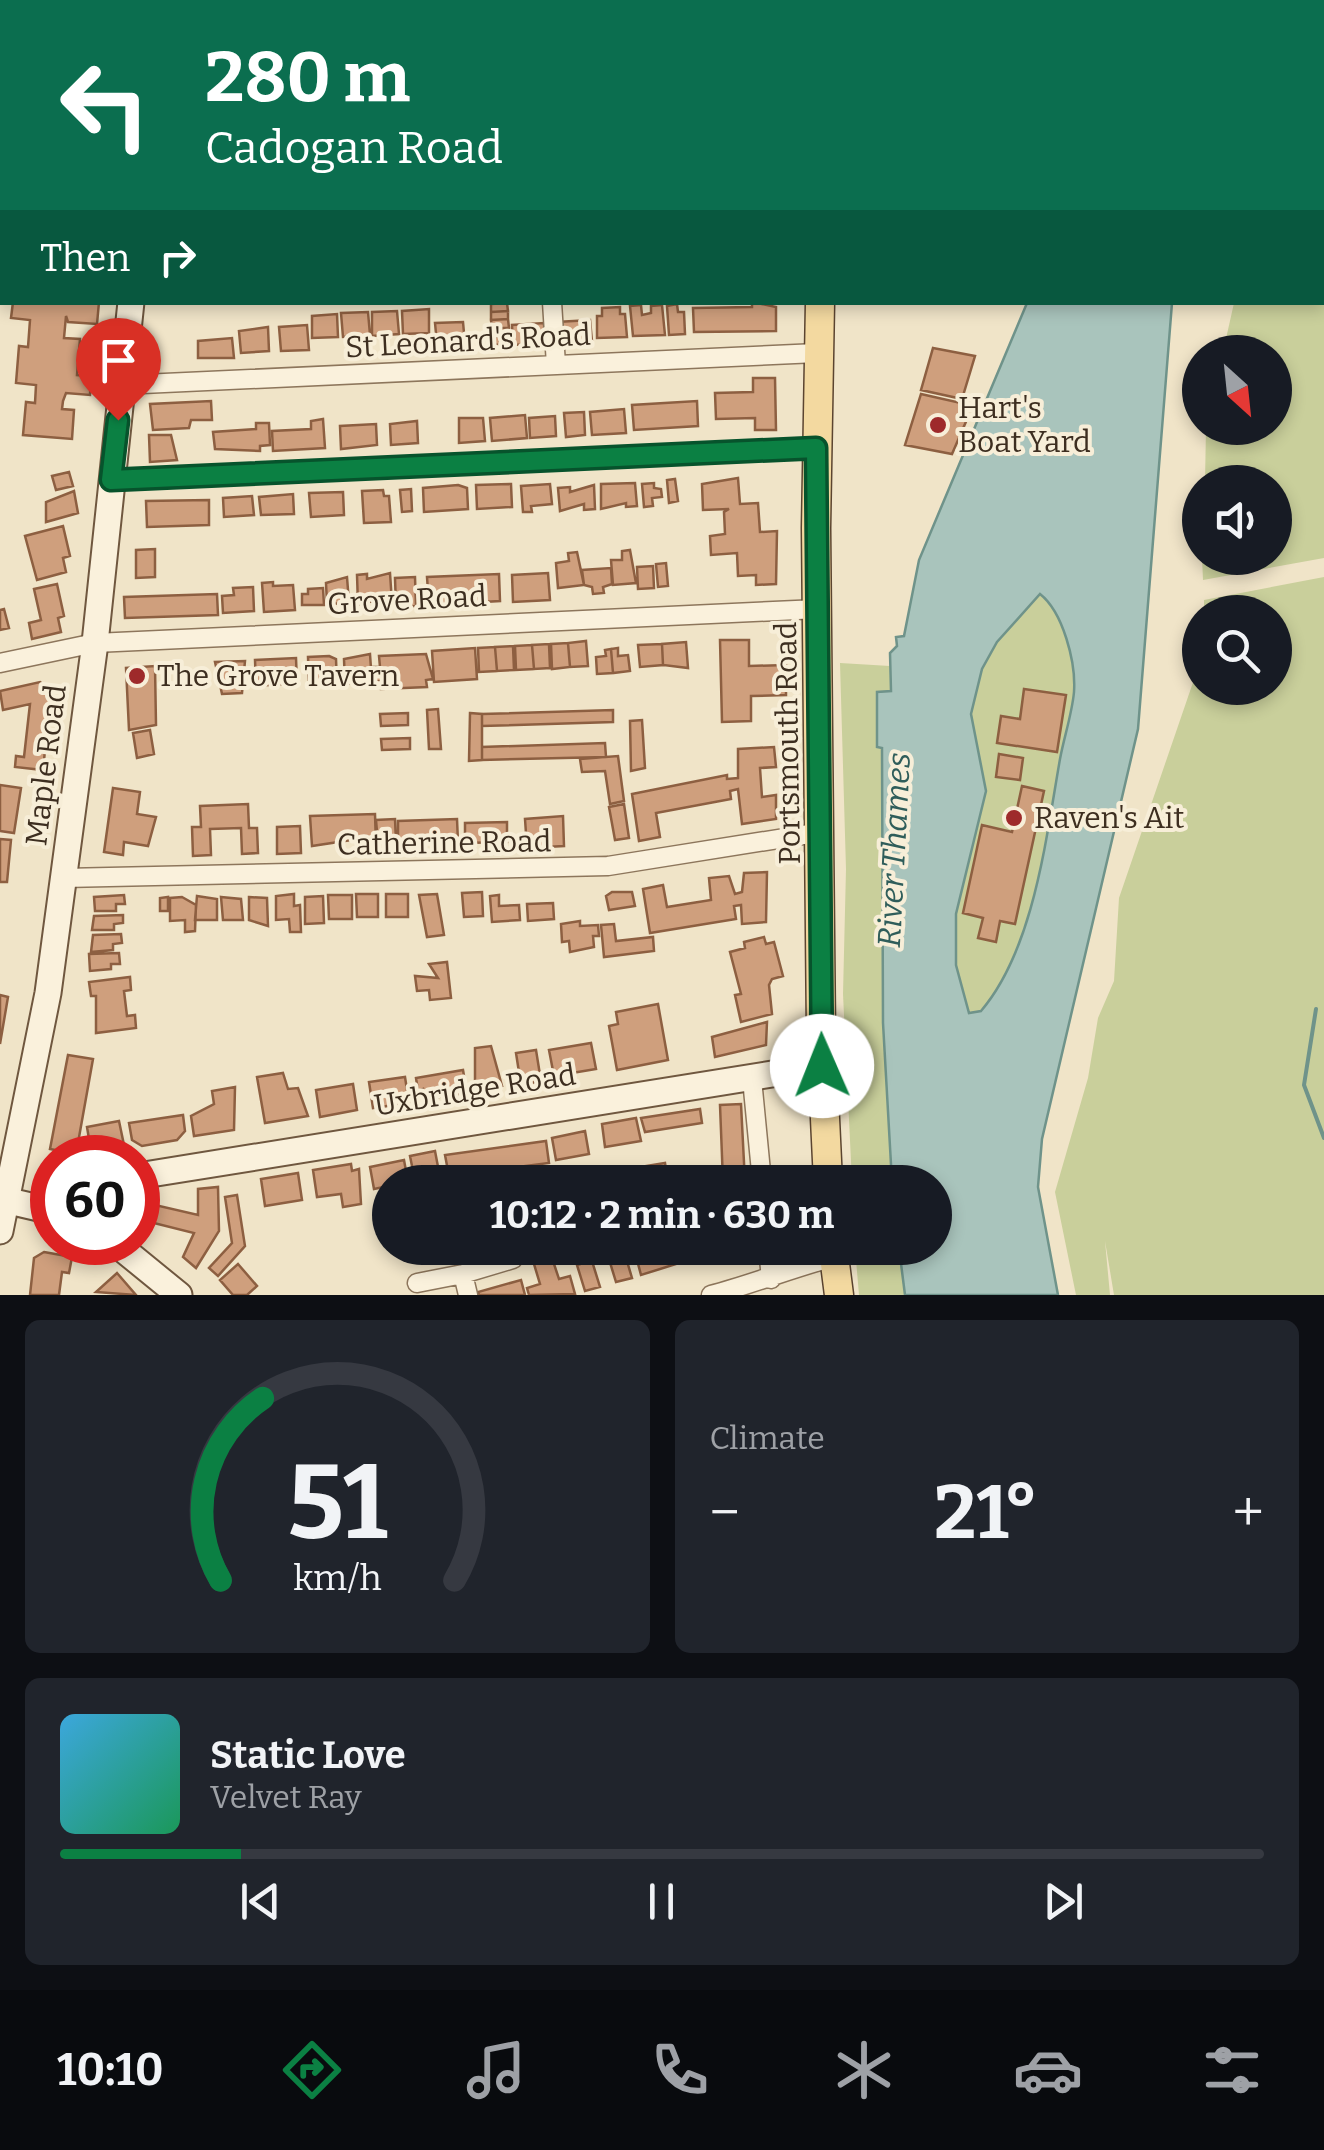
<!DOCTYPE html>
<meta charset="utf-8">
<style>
body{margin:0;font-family:Bitter,serif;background:#20242c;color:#f1f3f6;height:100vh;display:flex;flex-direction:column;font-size:38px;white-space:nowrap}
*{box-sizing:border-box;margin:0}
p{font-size:32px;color:#9ea1a6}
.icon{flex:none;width:55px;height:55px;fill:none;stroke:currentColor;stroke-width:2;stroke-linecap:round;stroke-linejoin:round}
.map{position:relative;height:1295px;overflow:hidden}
.side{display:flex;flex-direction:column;gap:25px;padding:25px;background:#0d0f14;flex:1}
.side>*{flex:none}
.guide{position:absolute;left:0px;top:0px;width:1325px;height:305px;box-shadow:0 5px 15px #0003;background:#0b6e4f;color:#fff;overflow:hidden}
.needle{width:65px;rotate:153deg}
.tools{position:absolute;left:1182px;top:335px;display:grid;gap:20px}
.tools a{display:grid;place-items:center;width:110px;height:110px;border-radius:50%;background:#171b24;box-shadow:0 5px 15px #0003;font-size:50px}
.speed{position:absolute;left:30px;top:1135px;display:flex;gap:20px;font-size:50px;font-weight:700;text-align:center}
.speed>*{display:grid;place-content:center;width:130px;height:130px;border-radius:50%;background:#171b24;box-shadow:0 5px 15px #0003;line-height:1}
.speed .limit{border:15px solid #d22;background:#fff;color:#111}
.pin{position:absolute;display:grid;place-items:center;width:85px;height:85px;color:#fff;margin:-102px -42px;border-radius:50% 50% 50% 0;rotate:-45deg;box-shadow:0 0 10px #0007}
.pin .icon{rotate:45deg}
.me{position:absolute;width:110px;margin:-55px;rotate:359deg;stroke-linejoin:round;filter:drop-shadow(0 0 8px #0008)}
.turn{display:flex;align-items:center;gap:35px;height:210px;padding:0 40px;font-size:45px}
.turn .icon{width:130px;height:130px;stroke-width:2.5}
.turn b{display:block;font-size:70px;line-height:85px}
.then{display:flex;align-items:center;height:95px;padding:0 40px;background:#0003;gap:20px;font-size:38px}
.big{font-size:75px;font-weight:700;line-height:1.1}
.side .tile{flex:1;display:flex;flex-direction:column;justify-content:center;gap:15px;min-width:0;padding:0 35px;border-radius:15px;background:#20242c}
.side .dial{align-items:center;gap:0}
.dial svg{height:260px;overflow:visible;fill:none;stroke:#363941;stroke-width:7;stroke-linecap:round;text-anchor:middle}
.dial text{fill:#f1f3f6;stroke:none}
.song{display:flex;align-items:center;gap:30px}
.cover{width:120px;height:120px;border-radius:15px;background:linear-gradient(135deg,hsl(200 70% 55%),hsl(150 70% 35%))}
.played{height:10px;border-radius:5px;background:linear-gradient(90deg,#0b8043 15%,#363941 15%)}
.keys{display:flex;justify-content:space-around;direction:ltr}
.heat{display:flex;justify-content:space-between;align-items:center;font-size:55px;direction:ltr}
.side .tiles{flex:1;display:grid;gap:25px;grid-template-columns:1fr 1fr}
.tile:last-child{grid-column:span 2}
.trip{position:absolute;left:372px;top:1165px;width:580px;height:100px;border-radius:50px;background:#171b24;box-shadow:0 5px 15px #0003;font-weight:700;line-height:100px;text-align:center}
.tab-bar{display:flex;height:160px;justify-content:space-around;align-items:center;background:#090b0e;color:#9ea1a6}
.tab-bar .icon{width:70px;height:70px}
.tab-bar .selected{color:#0b8043}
.tab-bar b{font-size:45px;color:#f1f3f6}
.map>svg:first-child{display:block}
.green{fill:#c9cf9b}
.water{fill:#a9c4bc;stroke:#6f938a;stroke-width:2.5;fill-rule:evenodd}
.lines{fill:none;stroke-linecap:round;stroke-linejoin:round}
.stream{stroke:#6f938a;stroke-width:4}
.building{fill:#cf9f7d;stroke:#8d5f41;stroke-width:2.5}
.street-casing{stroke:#8d765c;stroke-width:21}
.secondary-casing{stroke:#6f573f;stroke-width:29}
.primary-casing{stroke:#5b4430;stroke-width:31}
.street{stroke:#faf1dc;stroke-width:18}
.secondary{stroke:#faf1dc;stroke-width:25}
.primary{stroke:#f3d9a0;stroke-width:28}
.route-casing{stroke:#07532c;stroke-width:25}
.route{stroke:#0b8043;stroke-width:18}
.poi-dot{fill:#9e2a2b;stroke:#f7eed8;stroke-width:4}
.labels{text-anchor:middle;stroke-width:8;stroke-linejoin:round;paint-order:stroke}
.street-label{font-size:30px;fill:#3d2e20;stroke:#f7eed8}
.poi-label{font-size:30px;fill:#3d2e20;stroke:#f7eed8;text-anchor:start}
.water-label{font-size:32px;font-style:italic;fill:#2f5d5a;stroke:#f7eed8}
</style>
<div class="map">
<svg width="1324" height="1295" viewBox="0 0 1324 1295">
<rect width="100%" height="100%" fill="#f0e4c8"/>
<path class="green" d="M1299 0H1324V558L1203 580 1202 558H1275V482H1205L1206 428H1275V352H1223L1234 303 1322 302V2Z
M1324 577V1295H1114L1105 1241 1110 1295H1076L1055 1192 1088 1078 1098 1018 1114 981 1119 898 1200 662V688H1275V612H1204V600Z
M1039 594C1063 612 1076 661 1074 691 1072 713 1064 737 1060 759 1045 841 1036 945 981 1011L968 1013 956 965V914L986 792 971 714 982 669 997 642Z
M840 663 890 666 891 691 877 692V747L882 748 883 1023 892 1182H852L843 994 846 869Z
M855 1248H899L905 1295H859Z"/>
<path class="water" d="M1027 303H1172L1138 729 1042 1139 1038 1187 1058 1295H905L899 1248H935V1182H892L883 1023 882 748 877 747V692L891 691 890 653 897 646 896 637 904 636 919 560ZM1040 594C1063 612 1076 662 1074 692 1072 714 1064 737 1060 759 1046 838 1034 949 981 1011L969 1013 956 965V914L986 791 971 714 982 669 997 642Z"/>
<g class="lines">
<path class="stream" d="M1316 1009 1304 1085 1324 1138"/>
</g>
<path class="building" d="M290 0H334V2H290Z
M335 0H379V2H336Z
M13 302H99L97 324 68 322 66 316 64 338 80 339 77 375 91 376 90 395 66 393 63 401 62 409 74 410 72 439 23 435 26 402 35 403 36 385 16 383 19 346 28 347 30 320 11 318Z
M752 302 776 307V331L694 332 693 308 752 307Z
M507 303 508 311 491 312V304Z
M677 304 678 312H684L685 334 669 335 667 306Z
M641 305 642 315 651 313V306L662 305 665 335 633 336 630 306Z
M620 307V314H625L627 337 597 338V316H602V308Z
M429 309V333L403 334 402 311Z
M397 311 399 334 372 336V312Z
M508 311V319L491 320V312Z
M368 312 370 335 343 337 341 313Z
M337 314 338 337 312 338V316Z
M508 319 509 328H492L491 320Z
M590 320 592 341 558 343 557 322Z
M463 322 465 344H437L435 323Z
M544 323 545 343 513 345 512 325Z
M307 325 309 350 281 351 279 327Z
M268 327 269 351 241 353 239 331Z
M492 328H509V336L492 337Z
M509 336V344L493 345 492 337Z
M232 338 234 358H198V341Z
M933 348 975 356 962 399 921 390Z
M753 378H775L776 430H755V418L716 419 715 393 753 392Z
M921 394 961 403 968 417 952 454 905 445Z
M211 401 212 420H191L189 428 153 430 150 404Z
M697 401 698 426 634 430 632 405Z
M624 409 626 433 592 435 590 412Z
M584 412 585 435 566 437 564 413Z
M525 415 527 438 492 441 490 418Z
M555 416 556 436 530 438 529 418Z
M459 418H483L485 441 459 443Z
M323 419 325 448 273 451 272 431 311 429V421Z
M417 421 418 443 391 445 390 424Z
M256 423H269L270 445 260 446V451L215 449 213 432 256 429Z
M376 424 377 445 341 449 340 426Z
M149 435H171L177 460 150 462Z
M69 472 73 486 56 490 52 476Z
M738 478 740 504 758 503 760 532 777 531 776 584 756 585V575L738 576 737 553 711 555 710 536 725 534 724 512 729 509 703 510 702 484Z
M675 479 678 501 669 503 667 480Z
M635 483 637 506 626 507V503L601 509V484Z
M654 483V488L661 489 662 497 652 498 653 506 644 507 642 484Z
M511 484 512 507 477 509 476 485Z
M550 484 552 504 531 506 532 512H523L521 486Z
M458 485 467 488 468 509 424 512 423 488Z
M594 485 595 509 584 510V504L560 511 558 488 570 487V492Z
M411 489 412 511 402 512 400 490Z
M383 490 384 496H389L391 522 364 523 362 491Z
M74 491 78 513 46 522V502Z
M343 492 344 515 311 517 309 493Z
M293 494 294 514 261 515 259 497Z
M252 496 254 515 224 517 223 498Z
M209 500V525L147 527 146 501Z
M63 526 70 556 63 558 66 572 37 580 25 536Z
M155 549V577L136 578V550Z
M630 550 636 583 613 585 611 560H622V551Z
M577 552 584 585 558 588 556 563 569 561 568 553Z
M666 563 668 586 658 587 656 564Z
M653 566 654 588 638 589 637 567Z
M611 568 612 584 603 587 604 593 593 594 592 587 584 585 582 570Z
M390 573 392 603 381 604V599L358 605 357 575 367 574V579Z
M548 573 550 600 513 602 512 575Z
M499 574 500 601 429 605 427 577Z
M347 577 349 603 327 604 326 583Z
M415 577 416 606 396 607 395 578Z
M273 582V586L293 585 295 610 264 612 262 583Z
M57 584 64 616 58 618 61 632 32 639 29 623 41 620 34 589Z
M253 587 254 611 223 613 222 596 234 595 233 588Z
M323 588 324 605H302V594H308V589Z
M217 594 218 615 125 618 124 597Z
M4 609 9 628 0 630V610Z
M720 640H749V666L786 665V695L751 696V721L722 722Z
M586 641 588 666 570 667 568 643Z
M686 642 688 668 663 665 662 644Z
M568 643 570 667 552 669 551 644Z
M549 644 550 668 534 669 532 645Z
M662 644 663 665 640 667 638 645Z
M532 645 534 669 516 670 515 646Z
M513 646 514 670 497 671 495 647Z
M495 647 497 671 479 672 478 648Z
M475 648 477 679 434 682 432 651Z
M618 648V656L628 655 630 671 613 673 611 649Z
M611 649 613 673 597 674 596 657 606 656 605 650Z
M370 654 372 683 345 684 344 659Z
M426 654 433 679 426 680 427 687 381 689V681L374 682 373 667H380L379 656Z
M329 656 336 659 337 684 309 686 308 657Z
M296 658 297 683 256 686 255 660Z
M245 661 242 693 222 694 215 662Z
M155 666 156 725 129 730 126 668Z
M40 682 51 692 43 770 15 767 16 756 24 757 30 704 3 710 0 691Z
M1024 689 1066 695 1057 752 997 743 1001 716 1020 719Z
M438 709 441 749H429L427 710Z
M613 710V722L482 726V714Z
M408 713V725L381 726 380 714Z
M470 713 482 714V760L469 761Z
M642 720 645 768 631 771 630 721Z
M150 730 154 754 137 758 133 733Z
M410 738V749L382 750 381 739Z
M605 743 606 757 482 760V747Z
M774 747 776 767 760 768 762 797 776 795V819L742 824 738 789 730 791 731 799 656 813 660 837 639 841 632 794 727 775V779L738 778V749Z
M999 754 1023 758 1020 780 996 777Z
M618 756 624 801 610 804 605 771 582 772 580 759Z
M0 785 21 788 14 833 0 831Z
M1022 786 1044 791 1015 924 1000 921 996 942 978 938 983 918 963 913 982 825 1012 832Z
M113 788 140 792 137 814 156 817 148 846 124 842 123 855 104 852Z
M248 804 249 828H257L258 853 242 854 241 828 210 829 211 855 193 856 192 827H201L200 806Z
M624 804 629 838 615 840 609 807Z
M375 814 376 845 358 846V839L312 846 310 816Z
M563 816 564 846 527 848 525 819Z
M395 819 396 842 378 843 376 820Z
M457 819 458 842 398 844V821Z
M507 822V842L465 843V823Z
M300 826 301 853 277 854V827Z
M0 839 11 840 7 882H0Z
M767 872 766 922 742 924 741 905 734 906 736 919 650 933 643 889 663 885 667 907 711 900 709 878 729 876 735 894 742 892 744 873Z
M482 892 483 916 464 917 462 893Z
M612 892H632L635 906 609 910 606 896Z
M294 894V906L300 905 301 932H290L289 919 276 920V896Z
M356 894H378V917H357Z
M386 894H408V917H386Z
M437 894 444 935 427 937 419 895Z
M124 895 125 904H116V911H95L94 897Z
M328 895H352V919H329Z
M499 895V906L519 905 520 920 492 922 490 896Z
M197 896 217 899V920H195Z
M323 896 324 923 305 924V897Z
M168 897V911H160V898Z
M182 897 196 905 195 931 185 932V920L170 921V898Z
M221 897 241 899 243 920H223Z
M249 897 267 898 268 926 249 920Z
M553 903 554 919 528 921 527 904Z
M123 915V923L114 924V930H92L94 916Z
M580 921V926L598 925 599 936H593L594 947 570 952 569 941 562 942 561 924Z
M614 924 616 941 653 937 654 951 604 957 601 925Z
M121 934 122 943 113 944V950L91 952 93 935Z
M764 937 766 944 774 942 783 976 772 979 769 985 772 1014 741 1022 735 995 741 994 730 952 745 948 744 942Z
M119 953 120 964H111V969L90 971 89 954Z
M447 962 451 998 430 1000 429 990 417 991 415 976 438 978 429 964Z
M130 977 131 990 124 991 127 1016 135 1015 136 1028 96 1033V996H91L89 982Z
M0 995 8 997 0 1044Z
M658 1004 668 1060 617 1070 609 1026 618 1024 616 1012Z
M767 1022 766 1045 715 1057 712 1037Z
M591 1043 596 1069 554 1076 549 1050Z
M491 1046 502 1086 475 1090V1048Z
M536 1050 541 1081 521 1085 516 1053Z
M68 1055 93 1059 76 1154 50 1149Z
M463 1070 467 1093 424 1099 423 1089 418 1091 416 1078Z
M283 1073 288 1089 298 1088 308 1116 265 1123 257 1077Z
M405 1077 409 1103 373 1108 369 1082Z
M353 1084 357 1110 320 1117 316 1090Z
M235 1087 234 1130 194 1136 191 1116 214 1104 212 1091Z
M741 1104 745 1182H723L720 1105Z
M700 1109 702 1123 645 1132 641 1118Z
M183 1115 185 1131 177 1140 142 1146 132 1140 129 1123Z
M636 1118 641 1141 605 1147 602 1124Z
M119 1121 124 1145 91 1151 87 1127Z
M585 1131 589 1154 556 1160 552 1138Z
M546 1141 549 1163 449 1176 445 1155Z
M435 1151 439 1172 414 1176 410 1156Z
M404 1160 408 1182 374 1189 370 1167Z
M665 1163 667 1176 612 1182 610 1172Z
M351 1164 352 1171 359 1169 361 1204 343 1207 341 1194 317 1197 313 1170Z
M298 1173 302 1200 265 1206 261 1179Z
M598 1174 600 1182H556L555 1181Z
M218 1187 219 1231 196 1268 183 1257 194 1233 138 1219V1201L198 1215V1189Z
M237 1195 245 1246 218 1276 209 1268 232 1243 225 1197Z
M580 1248 624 1251 632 1278 616 1282 608 1256 592 1261 600 1287 585 1291 577 1265 584 1263Z
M664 1248H689L692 1259 641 1275 636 1256Z
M44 1252 72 1257 69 1273 62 1272 59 1295H30L34 1258Z
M552 1258 559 1279 570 1276 575 1294 529 1295 527 1288 540 1284 534 1264Z
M238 1264 257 1286 247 1295H233L220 1280Z
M117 1273 136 1295 96 1292Z
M521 1280 525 1295H479L478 1292Z"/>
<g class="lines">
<g class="street-casing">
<path id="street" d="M0 63H2
M552 302 556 365
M121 385 817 353
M111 480 816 448
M0 663 95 643 818 609
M64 878 608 866 822 832
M752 1079 762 1182
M768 1248 771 1279
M417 1283 463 1274
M468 1295 463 1274 513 1259
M711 1295C753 1284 792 1268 834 1257"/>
</g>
<g class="secondary-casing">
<path id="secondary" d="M164 2V0
M138 1176 822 1066
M0 1199 52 1211
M0 1231 48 993 95 643 131 302
M114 1242 179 1295"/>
</g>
<g class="primary-casing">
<path id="primary" d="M846 2 847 0
M820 302 816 528 821 1034 828 1182
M833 1248 839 1295"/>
</g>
<use href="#street" class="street"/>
<use href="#secondary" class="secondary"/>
<use href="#primary" class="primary"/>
</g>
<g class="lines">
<g class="route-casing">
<path id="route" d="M118 420 111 480 816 448 822 1066"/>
</g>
<use href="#route" class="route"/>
</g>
<g class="poi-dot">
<circle cx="938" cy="425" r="10"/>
<circle cx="137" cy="676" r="10"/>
<circle cx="1014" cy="818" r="10"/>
</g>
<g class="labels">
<g class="street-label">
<text transform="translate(468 341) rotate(-3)" y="10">St Leonard's Road</text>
<text transform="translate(407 600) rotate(-3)" y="10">Grove Road</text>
<text transform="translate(788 743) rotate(-91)" y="10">Portsmouth Road</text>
<text transform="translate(46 765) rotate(-83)" y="10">Maple Road</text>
<text transform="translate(444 843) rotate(-1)" y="10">Catherine Road</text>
<text transform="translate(475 1090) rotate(-9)" y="10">Uxbridge Road</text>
</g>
<g class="poi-label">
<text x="958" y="418">Hart's<tspan x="958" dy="34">Boat Yard</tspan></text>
<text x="157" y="686">The Grove Tavern</text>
<text x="1034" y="828">Raven's Ait</text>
</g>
<g class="water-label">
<text transform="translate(894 850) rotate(-87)" y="11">River Thames</text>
</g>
</g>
</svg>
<div class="tools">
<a><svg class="needle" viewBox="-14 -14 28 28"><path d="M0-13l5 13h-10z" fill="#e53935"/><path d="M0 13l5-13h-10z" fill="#9ea1a6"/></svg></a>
<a><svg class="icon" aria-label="sound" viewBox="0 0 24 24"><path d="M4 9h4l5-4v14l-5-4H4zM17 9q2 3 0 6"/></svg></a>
<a><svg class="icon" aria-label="search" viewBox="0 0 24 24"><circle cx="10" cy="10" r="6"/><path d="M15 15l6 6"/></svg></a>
</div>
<div class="speed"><div class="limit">60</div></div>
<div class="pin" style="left:118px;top:420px;background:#d93025"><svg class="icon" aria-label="arrive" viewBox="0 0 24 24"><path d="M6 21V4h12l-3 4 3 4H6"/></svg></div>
<svg class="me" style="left:822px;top:1066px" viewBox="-20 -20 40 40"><circle r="19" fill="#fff"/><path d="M0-13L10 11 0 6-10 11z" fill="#0b8043"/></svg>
<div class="trip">10:12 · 2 min · 630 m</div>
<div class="guide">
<div class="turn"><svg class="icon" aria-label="left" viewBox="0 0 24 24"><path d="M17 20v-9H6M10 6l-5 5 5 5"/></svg><div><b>280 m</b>Cadogan Road</div></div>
<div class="then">Then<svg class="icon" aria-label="right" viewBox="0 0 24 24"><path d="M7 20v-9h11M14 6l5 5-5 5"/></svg></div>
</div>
</div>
<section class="side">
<div class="tiles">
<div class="tile dial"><svg viewBox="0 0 100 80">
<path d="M14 69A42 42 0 1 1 86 69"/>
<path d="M14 69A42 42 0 0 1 27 13" stroke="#0b8043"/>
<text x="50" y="56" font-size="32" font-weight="700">51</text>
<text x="50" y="72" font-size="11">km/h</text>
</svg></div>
<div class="tile"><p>Climate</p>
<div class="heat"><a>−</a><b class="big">21°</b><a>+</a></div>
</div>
<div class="tile">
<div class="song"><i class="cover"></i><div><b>Static Love</b><p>Velvet Ray</p></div></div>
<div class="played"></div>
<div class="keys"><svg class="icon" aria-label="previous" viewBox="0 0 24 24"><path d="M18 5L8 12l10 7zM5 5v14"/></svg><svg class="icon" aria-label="pause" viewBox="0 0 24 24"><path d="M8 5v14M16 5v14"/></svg><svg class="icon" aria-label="next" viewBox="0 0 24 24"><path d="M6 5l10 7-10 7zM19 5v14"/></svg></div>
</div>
</div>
</section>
<nav class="tab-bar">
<b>10:10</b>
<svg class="icon selected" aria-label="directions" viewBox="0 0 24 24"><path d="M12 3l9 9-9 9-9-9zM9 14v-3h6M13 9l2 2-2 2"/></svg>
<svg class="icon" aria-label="music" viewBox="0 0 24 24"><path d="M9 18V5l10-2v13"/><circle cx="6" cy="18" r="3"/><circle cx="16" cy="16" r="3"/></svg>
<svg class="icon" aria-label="phone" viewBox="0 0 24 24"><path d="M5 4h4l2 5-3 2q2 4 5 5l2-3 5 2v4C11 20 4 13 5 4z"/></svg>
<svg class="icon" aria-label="climate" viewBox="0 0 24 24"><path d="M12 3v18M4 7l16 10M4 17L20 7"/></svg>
<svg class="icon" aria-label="car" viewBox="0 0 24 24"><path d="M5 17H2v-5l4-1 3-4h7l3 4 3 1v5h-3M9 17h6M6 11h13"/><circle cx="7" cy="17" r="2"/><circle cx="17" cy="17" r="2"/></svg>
<svg class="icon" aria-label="filters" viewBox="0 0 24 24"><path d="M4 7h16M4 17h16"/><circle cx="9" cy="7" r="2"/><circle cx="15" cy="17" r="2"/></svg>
</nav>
